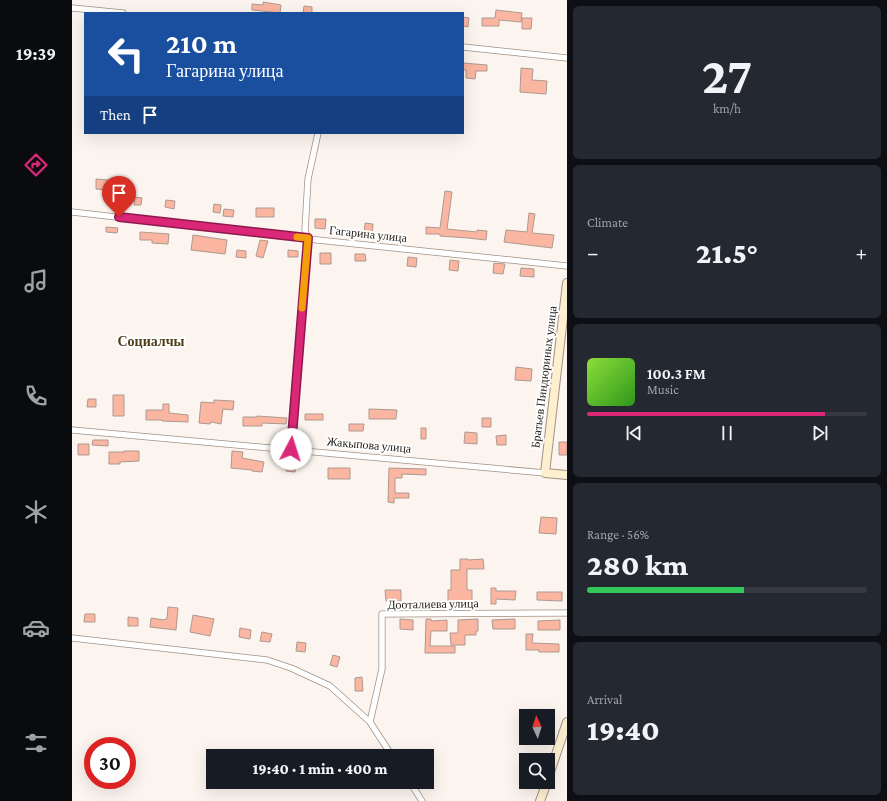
<!DOCTYPE html>
<meta charset="utf-8">
<style>
body{margin:0;font-family:"Crimson Pro",serif;background:#242831;color:#f1f3f6;height:100vh;display:flex;flex-direction:column;font-size:15px;white-space:nowrap}
*{box-sizing:border-box;margin:0}
p{font-size:13px;color:#9ea1a6}
.icon{flex:none;width:22px;height:22px;fill:none;stroke:currentColor;stroke-width:2;stroke-linecap:round;stroke-linejoin:round}
.map{position:relative;flex:1;overflow:hidden}
.side{display:flex;flex-direction:column;gap:6px;padding:6px;background:#0d0f14;width:320px}
.side>*{flex:none}
.guide{position:absolute;left:12px;top:12px;width:380px;height:122px;border-radius:0px;box-shadow:0 4px 16px #0002;background:#1a4fa0;color:#fff;overflow:hidden}
.needle{width:26px;rotate:356deg}
.fabs{position:absolute;left:447px;top:709px;display:grid;gap:8px}
.fabs a{display:grid;place-items:center;width:36px;height:36px;border-radius:0px;background:#171b24;box-shadow:0 4px 16px #0002;font-size:20px}
.speed{position:absolute;left:12px;top:737px;display:flex;gap:8px;font-size:20px;font-weight:700;text-align:center}
.speed>*{display:grid;place-content:center;width:52px;height:52px;border-radius:50%;background:#171b24;box-shadow:0 4px 16px #0002;line-height:1}
.speed .limit{border:6px solid #d22;background:#fff;color:#111}
.pin{position:absolute;display:grid;place-items:center;width:34px;height:34px;color:#fff;margin:-41px -17px;border-radius:50% 50% 50% 0;rotate:-45deg;box-shadow:0 0 4px #0007}
.pin .icon{rotate:45deg}
.me{position:absolute;width:44px;margin:-22px;rotate:5deg;stroke-linejoin:round;filter:drop-shadow(0 0 3px #0008)}
.turn{display:flex;align-items:center;gap:14px;height:84px;padding:0 16px;font-size:18px}
.turn .icon{width:52px;height:52px;stroke-width:2.5}
.turn b{display:block;font-size:28px;line-height:34px}
.then{display:flex;align-items:center;height:38px;padding:0 16px;background:#0003;gap:8px;font-size:15px}
.big{font-size:30px;font-weight:800;line-height:1.1}
.side .card{flex:1;display:flex;flex-direction:column;justify-content:center;gap:6px;min-width:0;padding:0 14px;border-radius:6px;background:#242831}
.side .dial{align-items:center;gap:0}
.dial b{font-size:52px;line-height:1}
.song{display:flex;align-items:center;gap:12px}
.cover{width:48px;height:48px;border-radius:6px;background:linear-gradient(135deg,hsl(90 70% 55%),hsl(110 70% 35%))}
.played{height:4px;border-radius:2px;background:linear-gradient(90deg,#db2777 85%,#363941 85%)}
.keys{display:flex;justify-content:space-around;direction:ltr}
.heat{display:flex;justify-content:space-between;align-items:center;font-size:22px;direction:ltr}
.charge{height:6px;border-radius:3px;background:linear-gradient(90deg,#34c759 56%,#363941 0)}
.trip{position:absolute;left:134px;top:749px;width:228px;height:40px;border-radius:0px;background:#171b24;box-shadow:0 4px 16px #0002;font-weight:800;line-height:40px;text-align:center}
main{display:flex;flex:1;min-height:0}
.tab-bar{display:flex;flex-direction:column;width:72px;justify-content:space-around;align-items:center;background:#090b0e;color:#9ea1a6}
.tab-bar .icon{width:28px;height:28px}
.tab-bar .selected{color:#db2777}
.tab-bar b{font-size:18px;color:#f1f3f6}
.map>svg:first-child{display:block}
.building{fill:#fab6a1;stroke:#ae9891}
.lines{fill:none;stroke-linecap:round;stroke-linejoin:round}
.street-casing{stroke:#a29183;stroke-width:7}
.secondary-casing{stroke:#a29183;stroke-width:10}
.street{stroke:#fff;stroke-width:5.5}
.secondary{stroke:#fef0cf;stroke-width:8}
.route-casing{stroke:#8e194d;stroke-width:10}
.route{stroke:#db2777;stroke-width:7}
.slow{stroke:#f59e0b;stroke-width:7}
.labels{text-anchor:middle;stroke-width:4;stroke-linejoin:round;paint-order:stroke}
.street-label{font-size:12px;fill:#221c17;stroke:#fff}
.quarter-label{font-size:14px;font-weight:bold;fill:#4e3c16;stroke:#fff}
</style>
<main>
<nav class="tab-bar">
<b>19:39</b>
<svg class="icon selected" aria-label="directions" viewBox="0 0 24 24"><path d="M12 3l9 9-9 9-9-9zM9 14v-3h6M13 9l2 2-2 2"/></svg>
<svg class="icon" aria-label="music" viewBox="0 0 24 24"><path d="M9 18V5l10-2v13"/><circle cx="6" cy="18" r="3"/><circle cx="16" cy="16" r="3"/></svg>
<svg class="icon" aria-label="phone" viewBox="0 0 24 24"><path d="M5 4h4l2 5-3 2q2 4 5 5l2-3 5 2v4C11 20 4 13 5 4z"/></svg>
<svg class="icon" aria-label="climate" viewBox="0 0 24 24"><path d="M12 3v18M4 7l16 10M4 17L20 7"/></svg>
<svg class="icon" aria-label="car" viewBox="0 0 24 24"><path d="M5 17H2v-5l4-1 3-4h7l3 4 3 1v5h-3M9 17h6M6 11h13"/><circle cx="7" cy="17" r="2"/><circle cx="17" cy="17" r="2"/></svg>
<svg class="icon" aria-label="filters" viewBox="0 0 24 24"><path d="M4 7h16M4 17h16"/><circle cx="9" cy="7" r="2"/><circle cx="15" cy="17" r="2"/></svg>
</nav>
<div class="map">
<svg width="495" height="801" viewBox="0 0 495 801">
<rect width="100%" height="100%" fill="#fcf5ef"/>
<path class="building" d="M191 2 209 5 208 13 180 10V4L191 5Z
M232 6 240 7V13H231Z
M424 10 450 13 449 22 427 20V26H410V18H423Z
M391 17 397 18 396 27 391 26Z
M450 18H460L459 29H450Z
M391 63 415 65V71H404L403 79 394 78V70H391Z
M449 68 461 69 460 80 475 81 474 94 448 92Z
M24 179 36 180 35 190 24 189Z
M373 191 380 192 375 229 405 232V230L415 231 414 240 396 238 368 236V234H354V227L368 228Z
M63 197 70 198 69 205H62Z
M94 200 103 201 102 209 93 207Z
M142 204 149 205 148 213 141 212Z
M184 208H202V217H184Z
M152 209 162 210 161 217 151 216Z
M457 213 463 214 460 233 482 235 480 248 432 242 434 230 455 232Z
M243 219H254L253 229 243 228Z
M293 223 301 224 300 236 292 235Z
M34 227 46 228 45 233 34 232Z
M68 232 97 234 96 244 80 243V240H68Z
M121 235 155 240 153 254 119 250Z
M188 240 196 241 191 258 184 256Z
M165 250 174 251V258L164 257Z
M216 250 226 251V257H216Z
M248 253H259V264H248Z
M283 254H293L294 261H283Z
M336 257 345 258 344 267 335 266Z
M378 260 387 261 386 271 377 270Z
M422 263 433 264 431 274 421 273Z
M449 268 462 269V277L448 276Z
M444 367 460 369 459 381 443 380Z
M41 395H52V416H41Z
M16 399H24V407H15Z
M142 400 162 401 161 410 151 409 149 424 139 422 138 424 127 423 129 402 142 403Z
M91 404H97V413L116 415V422L90 421V420H74V410H91Z
M297 409 325 410 324 419H297Z
M233 414H251V420H233Z
M185 416 215 418 214 424 190 423V426H171V417H185Z
M410 418H419V427H410Z
M277 424H292L291 431H277Z
M349 428H354V439H349Z
M393 432 405 433V444L392 443Z
M434 435V445H425L424 436Z
M21 440H36V446L20 445Z
M487 442H495V455H487Z
M6 444H17V455H6Z
M52 451H67V461L48 462V464H37V452H52Z
M160 451 171 452 170 458 192 462 190 472 180 471V470L159 468Z
M215 462 224 463 223 472 214 471Z
M256 468H278V479H256Z
M317 468 354 469V475L330 474V478H323V493H337V498H322V503L316 502Z
M469 517 485 518 484 534 467 533Z
M388 559H396V560L411 559 412 569H395V590H400V603L376 602V590H379V570H388Z
M419 588H424V591H444L443 600 424 599V604H419Z
M313 590H329V601H314Z
M465 592H490V601L465 600Z
M96 607 106 608 104 630 78 627 79 618 92 620 93 619H95Z
M13 614H23V622H12Z
M121 615 142 619 138 636 118 632Z
M56 617 66 618V626H56Z
M328 619 341 620V630L328 629Z
M354 619H359V621L375 620V631H359L358 646H383V653H353Z
M406 619V631H404V635H393V645H379L378 633H386V620Z
M443 619V629H421L420 620Z
M488 620V630H466V621Z
M168 628 179 630 178 639 167 637Z
M190 632 200 634 198 642 188 641Z
M454 634H461L460 643 487 644V652H467V650H454Z
M225 642 234 643 233 652 224 651Z
M261 655 268 657 265 667 258 665Z
M290 677 291 691H283V678Z"/>
<g class="lines">
<g class="street-casing">
<path id="street" d="M0 8 51 13
M391 47 495 58
M0 212 236 239 495 266
M0 430 473 473
M219 449 236 239 233 230 236 179 246 133
M0 638 195 660 219 668 258 686 298 722 320 756
M298 722 310 669V614L495 613
M338 782 350 801"/>
</g>
<g class="secondary-casing">
<path id="secondary" d="M495 283 473 473 495 475
M476 778 495 722
M468 801 475 782"/>
</g>
<use href="#street" class="street"/>
<use href="#secondary" class="secondary"/>
</g>
<g class="lines">
<g class="route-casing">
<path id="route" d="M47 217 236 238 219 449"/>
</g>
<use href="#route" class="route"/>
<path class="slow" d="M225 237 236 238 230 308"/>
</g>
<g class="labels">
<g class="street-label">
<text transform="translate(296 234) rotate(6)" y="4">Гагарина улица</text>
<text transform="translate(472 377) rotate(-83)" y="4">Братьев Пиндюриных улица</text>
<text transform="translate(297 445) rotate(5)" y="4">Жакыпова улица</text>
<text transform="translate(361 604) rotate(-1)" y="4">Дооталиева улица</text>
</g>
<g class="quarter-label">
<text x="79" y="346">Социалчы</text>
</g>
</g>
</svg>
<div class="fabs">
<a><svg class="needle" viewBox="-14 -14 28 28"><path d="M0-13l5 13h-10z" fill="#e53935"/><path d="M0 13l5-13h-10z" fill="#9ea1a6"/></svg></a>
<a><svg class="icon" aria-label="search" viewBox="0 0 24 24"><circle cx="10" cy="10" r="6"/><path d="M15 15l6 6"/></svg></a>
</div>
<div class="speed"><div class="limit">30</div></div>
<div class="pin" style="left:47px;top:217px;background:#d93025"><svg class="icon" aria-label="arrive" viewBox="0 0 24 24"><path d="M6 21V4h12l-3 4 3 4H6"/></svg></div>
<svg class="me" style="left:219px;top:449px" viewBox="-20 -20 40 40"><circle r="19" fill="#fff"/><path d="M0-13L10 11 0 6-10 11z" fill="#db2777"/></svg>
<div class="trip">19:40 · 1 min · 400 m</div>
<div class="guide">
<div class="turn"><svg class="icon" aria-label="left" viewBox="0 0 24 24"><path d="M17 20v-9H6M10 6l-5 5 5 5"/></svg><div><b>210 m</b>Гагарина улица</div></div>
<div class="then">Then<svg class="icon" aria-label="arrive" viewBox="0 0 24 24"><path d="M6 21V4h12l-3 4 3 4H6"/></svg></div>
</div>
</div>
<section class="side">
<div class="card dial"><b>27</b><p>km/h</p></div>
<div class="card"><p>Climate</p>
<div class="heat"><a>−</a><b class="big">21.5°</b><a>+</a></div>
</div>
<div class="card">
<div class="song"><i class="cover"></i><div><b>100.3 FM</b><p>Music</p></div></div>
<div class="played"></div>
<div class="keys"><svg class="icon" aria-label="previous" viewBox="0 0 24 24"><path d="M18 5L8 12l10 7zM5 5v14"/></svg><svg class="icon" aria-label="pause" viewBox="0 0 24 24"><path d="M8 5v14M16 5v14"/></svg><svg class="icon" aria-label="next" viewBox="0 0 24 24"><path d="M6 5l10 7-10 7zM19 5v14"/></svg></div>
</div>
<div class="card"><p>Range · 56%</p><b class="big">280 km</b><div class="charge"></div></div>
<div class="card"><p>Arrival</p><b class="big">19:40</b></div>
</section>
</main>
